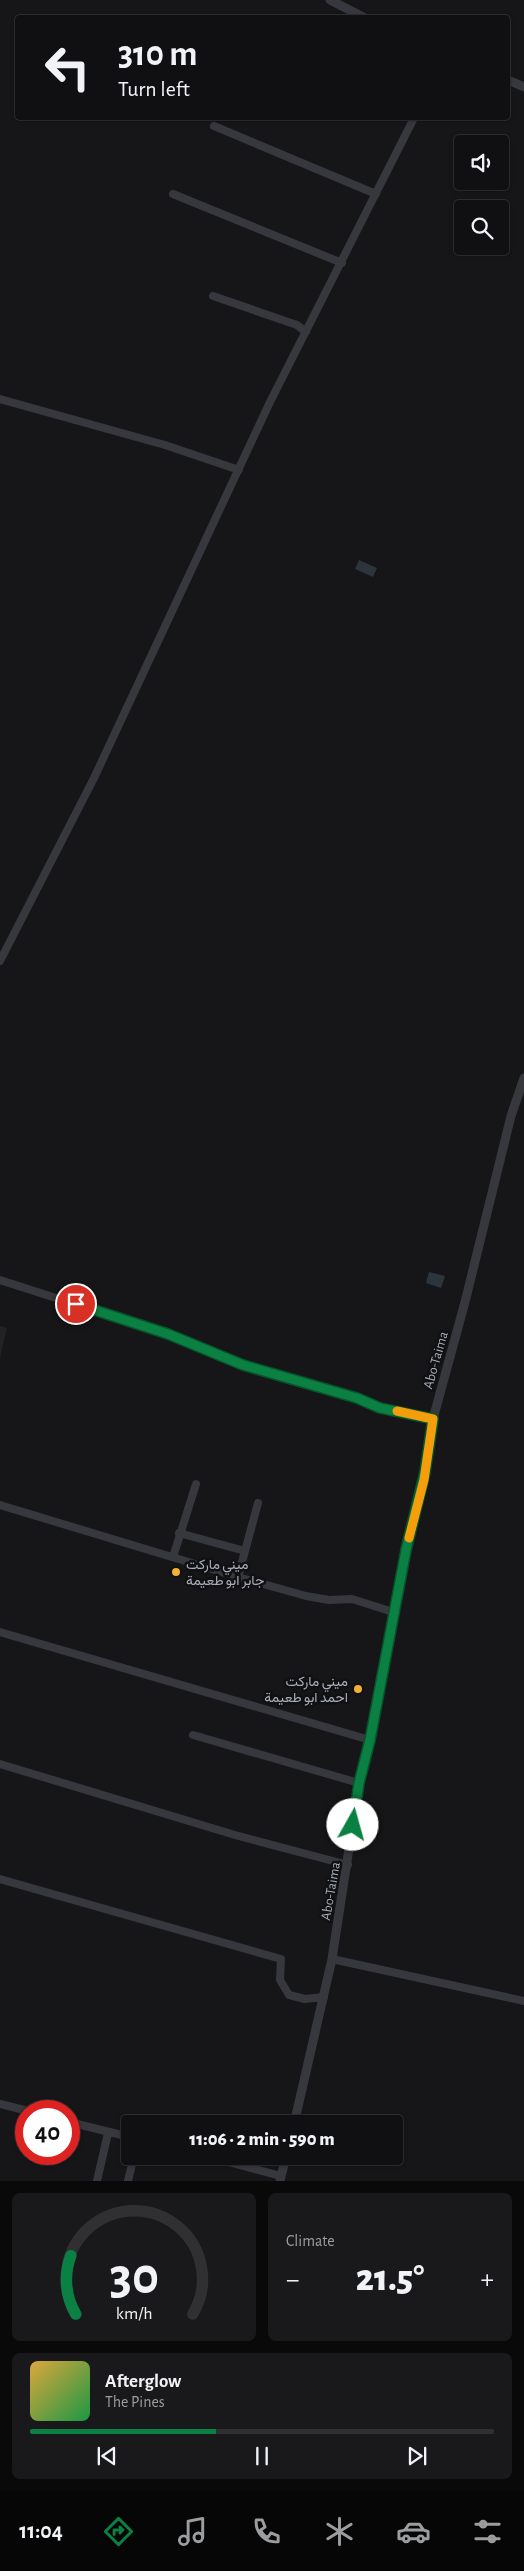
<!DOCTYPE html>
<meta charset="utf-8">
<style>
body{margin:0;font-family:"Alegreya Sans",Vazirmatn,sans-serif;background:#19191b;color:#f1f3f6;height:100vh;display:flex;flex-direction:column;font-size:19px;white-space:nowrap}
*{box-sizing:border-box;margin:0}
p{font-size:16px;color:#9c9d9f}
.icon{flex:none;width:28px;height:28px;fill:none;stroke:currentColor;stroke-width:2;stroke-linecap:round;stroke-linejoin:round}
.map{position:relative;height:2181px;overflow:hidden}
.panel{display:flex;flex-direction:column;gap:12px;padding:12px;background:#09090a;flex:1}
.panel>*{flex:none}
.guide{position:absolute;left:15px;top:15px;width:495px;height:105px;border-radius:5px;box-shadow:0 1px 4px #0004,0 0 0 1px #303032;background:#101012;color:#f1f3f6;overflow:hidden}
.buttons{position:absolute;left:454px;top:135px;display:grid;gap:10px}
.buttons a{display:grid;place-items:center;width:55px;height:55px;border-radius:5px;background:#101012;box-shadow:0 1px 4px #0004,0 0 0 1px #303032;font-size:25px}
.speed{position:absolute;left:15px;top:2100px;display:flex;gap:10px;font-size:25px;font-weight:700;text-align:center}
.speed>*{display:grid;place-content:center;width:65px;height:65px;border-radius:50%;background:#101012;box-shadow:0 1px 4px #0004,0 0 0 1px #303032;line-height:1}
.speed .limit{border:8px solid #d22;background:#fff;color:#111}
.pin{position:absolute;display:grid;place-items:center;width:42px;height:42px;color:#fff;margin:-21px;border:2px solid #fff;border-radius:50%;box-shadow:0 1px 5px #0007}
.me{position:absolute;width:55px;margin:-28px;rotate:7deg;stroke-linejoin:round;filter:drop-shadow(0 0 4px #0008)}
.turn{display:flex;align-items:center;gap:18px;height:105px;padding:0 20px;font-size:22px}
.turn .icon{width:65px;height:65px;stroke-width:2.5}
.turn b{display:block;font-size:35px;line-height:42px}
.big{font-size:38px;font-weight:800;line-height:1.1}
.panel .tile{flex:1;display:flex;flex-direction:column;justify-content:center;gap:8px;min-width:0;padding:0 18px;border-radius:8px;background:#19191b}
.panel .dial{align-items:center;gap:0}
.dial svg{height:130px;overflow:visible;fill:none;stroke:#303032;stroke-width:7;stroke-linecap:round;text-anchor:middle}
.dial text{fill:#f1f3f6;stroke:none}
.song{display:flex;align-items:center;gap:15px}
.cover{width:60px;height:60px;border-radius:8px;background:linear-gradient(135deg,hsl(40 70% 55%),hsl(140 70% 35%))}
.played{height:5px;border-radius:2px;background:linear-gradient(90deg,#0b8043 40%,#303032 40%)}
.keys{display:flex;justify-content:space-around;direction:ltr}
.heat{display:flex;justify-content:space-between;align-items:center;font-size:28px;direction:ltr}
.panel .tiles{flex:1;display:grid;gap:12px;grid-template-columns:1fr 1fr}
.tile:last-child{grid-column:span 2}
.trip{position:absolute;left:121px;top:2115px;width:282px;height:50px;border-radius:5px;background:#101012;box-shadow:0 1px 4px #0004,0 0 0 1px #303032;font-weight:800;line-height:50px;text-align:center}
.menu{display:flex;height:80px;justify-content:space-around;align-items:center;background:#060607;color:#9c9d9f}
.menu .icon{width:35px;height:35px}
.menu .active{color:#0b8043}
.menu b{font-size:22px;color:#f1f3f6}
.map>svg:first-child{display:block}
.built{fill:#222225}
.water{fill:#2c353c}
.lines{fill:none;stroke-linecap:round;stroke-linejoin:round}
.minor{stroke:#37383d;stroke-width:8}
.tertiary{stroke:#37383d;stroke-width:9}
.route-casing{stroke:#07532c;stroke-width:12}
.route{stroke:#0b8043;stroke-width:9}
.slow{stroke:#f59e0b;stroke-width:9}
.poi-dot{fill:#f2b134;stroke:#111113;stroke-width:2}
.labels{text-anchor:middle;stroke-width:5;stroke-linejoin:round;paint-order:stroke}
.street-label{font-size:14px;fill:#a8adb8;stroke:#111113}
.poi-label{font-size:14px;fill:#a8adb8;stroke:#111113;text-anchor:start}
</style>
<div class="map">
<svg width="524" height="2181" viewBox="0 0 524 2181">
<rect width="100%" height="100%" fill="#161618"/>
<path class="built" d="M0 1326 7 1328 0 1358Z"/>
<path class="water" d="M359 560 377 568 373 577 355 569Z
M429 1272 445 1276 441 1288 426 1283Z"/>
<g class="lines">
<path class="minor" d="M214 126 376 194
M173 194 342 263
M213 296 297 325 306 332
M0 399 165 445 239 470
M0 961 94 778 270 402 414 118
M0 1280 168 1334 243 1365 357 1398 380 1408 433 1419
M258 1503 238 1577 306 1596 329 1600 352 1599 393 1612
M0 1505 238 1577
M179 1533 245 1551
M173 1557 196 1484
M0 1632 370 1740
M193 1735 359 1783
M0 1764 235 1835 348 1865
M0 1879 281 1959 280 1980 289 1995 305 1999 324 1997
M332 1959 524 2001
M0 2104 28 2111
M69 2122 130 2137
M206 2156 281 2176
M97 2181 108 2133
M128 2181 134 2156"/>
<path class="tertiary" d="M330 0 365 18
M508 80 524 87
M294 2124 332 1959 359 1783 370 1740 406 1550 424 1480 433 1419 465 1302 511 1116 524 1078
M280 2181 286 2156"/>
</g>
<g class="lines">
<g class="route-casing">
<path id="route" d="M76 1304 168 1334 243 1365 357 1398 380 1408 433 1419 425 1472 406 1550 370 1740 359 1783 353 1825"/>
</g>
<use href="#route" class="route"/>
<path class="slow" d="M397 1411 433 1419 424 1480 409 1538"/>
</g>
<g class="poi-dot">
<circle cx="176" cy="1572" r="5"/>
<circle cx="358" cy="1689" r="5"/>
</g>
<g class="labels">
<g class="street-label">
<text transform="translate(435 1360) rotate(-74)" y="5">Abo-Taima</text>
<text transform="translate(330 1891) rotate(-80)" y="5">Abo-Taima</text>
</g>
<g class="poi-label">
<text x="186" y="1569">ميني ماركت<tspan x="186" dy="16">جابر ابو طعيمة</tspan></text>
<text x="348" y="1686" text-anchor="end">ميني ماركت<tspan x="348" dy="16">احمد ابو طعيمة</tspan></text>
</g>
</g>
</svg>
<div class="buttons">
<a><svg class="icon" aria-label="sound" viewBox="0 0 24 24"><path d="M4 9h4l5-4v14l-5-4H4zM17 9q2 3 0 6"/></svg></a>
<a><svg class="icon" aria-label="search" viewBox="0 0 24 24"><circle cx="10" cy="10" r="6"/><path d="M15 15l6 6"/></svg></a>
</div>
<div class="speed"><div class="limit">40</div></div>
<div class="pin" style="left:76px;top:1304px;background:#d93025"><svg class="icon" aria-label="arrive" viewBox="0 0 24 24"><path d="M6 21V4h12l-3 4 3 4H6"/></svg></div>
<svg class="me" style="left:353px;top:1825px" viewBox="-20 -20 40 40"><circle r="19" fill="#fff"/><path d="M0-13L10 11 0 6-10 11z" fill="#0b8043"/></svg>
<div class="trip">11:06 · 2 min · 590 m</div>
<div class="guide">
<div class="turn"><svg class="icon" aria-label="left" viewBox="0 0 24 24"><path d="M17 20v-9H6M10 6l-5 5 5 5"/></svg><div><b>310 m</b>Turn left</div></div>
</div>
</div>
<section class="panel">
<div class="tiles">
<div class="tile dial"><svg viewBox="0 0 100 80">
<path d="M14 69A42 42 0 1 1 86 69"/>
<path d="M14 69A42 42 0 0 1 11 33" stroke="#0b8043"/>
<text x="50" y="56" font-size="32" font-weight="700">30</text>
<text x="50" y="72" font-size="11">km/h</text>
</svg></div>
<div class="tile"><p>Climate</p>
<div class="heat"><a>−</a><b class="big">21.5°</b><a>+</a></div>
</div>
<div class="tile">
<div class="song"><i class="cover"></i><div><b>Afterglow</b><p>The Pines</p></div></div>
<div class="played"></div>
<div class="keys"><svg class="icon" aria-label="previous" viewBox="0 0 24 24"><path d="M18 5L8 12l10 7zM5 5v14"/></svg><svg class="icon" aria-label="pause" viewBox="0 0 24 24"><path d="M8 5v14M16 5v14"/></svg><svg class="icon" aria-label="next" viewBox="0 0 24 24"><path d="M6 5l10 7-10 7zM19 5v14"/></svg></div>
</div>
</div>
</section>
<nav class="menu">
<b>11:04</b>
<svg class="icon active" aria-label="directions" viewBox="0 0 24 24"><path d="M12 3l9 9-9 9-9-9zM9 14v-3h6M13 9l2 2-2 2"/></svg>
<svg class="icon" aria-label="music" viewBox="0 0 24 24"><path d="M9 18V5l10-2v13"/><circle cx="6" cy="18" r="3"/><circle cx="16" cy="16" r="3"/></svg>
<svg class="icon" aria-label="phone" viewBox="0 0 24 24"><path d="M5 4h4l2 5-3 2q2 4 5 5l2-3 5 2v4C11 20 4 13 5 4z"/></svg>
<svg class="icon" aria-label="climate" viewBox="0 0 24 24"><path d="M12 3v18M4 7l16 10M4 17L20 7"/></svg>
<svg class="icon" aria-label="car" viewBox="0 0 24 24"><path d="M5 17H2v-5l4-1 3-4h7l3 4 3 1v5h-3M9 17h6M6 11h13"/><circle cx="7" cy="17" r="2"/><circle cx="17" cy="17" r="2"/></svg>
<svg class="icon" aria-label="filters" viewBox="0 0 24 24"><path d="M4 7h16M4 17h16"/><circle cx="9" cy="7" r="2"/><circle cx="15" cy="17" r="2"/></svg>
</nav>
